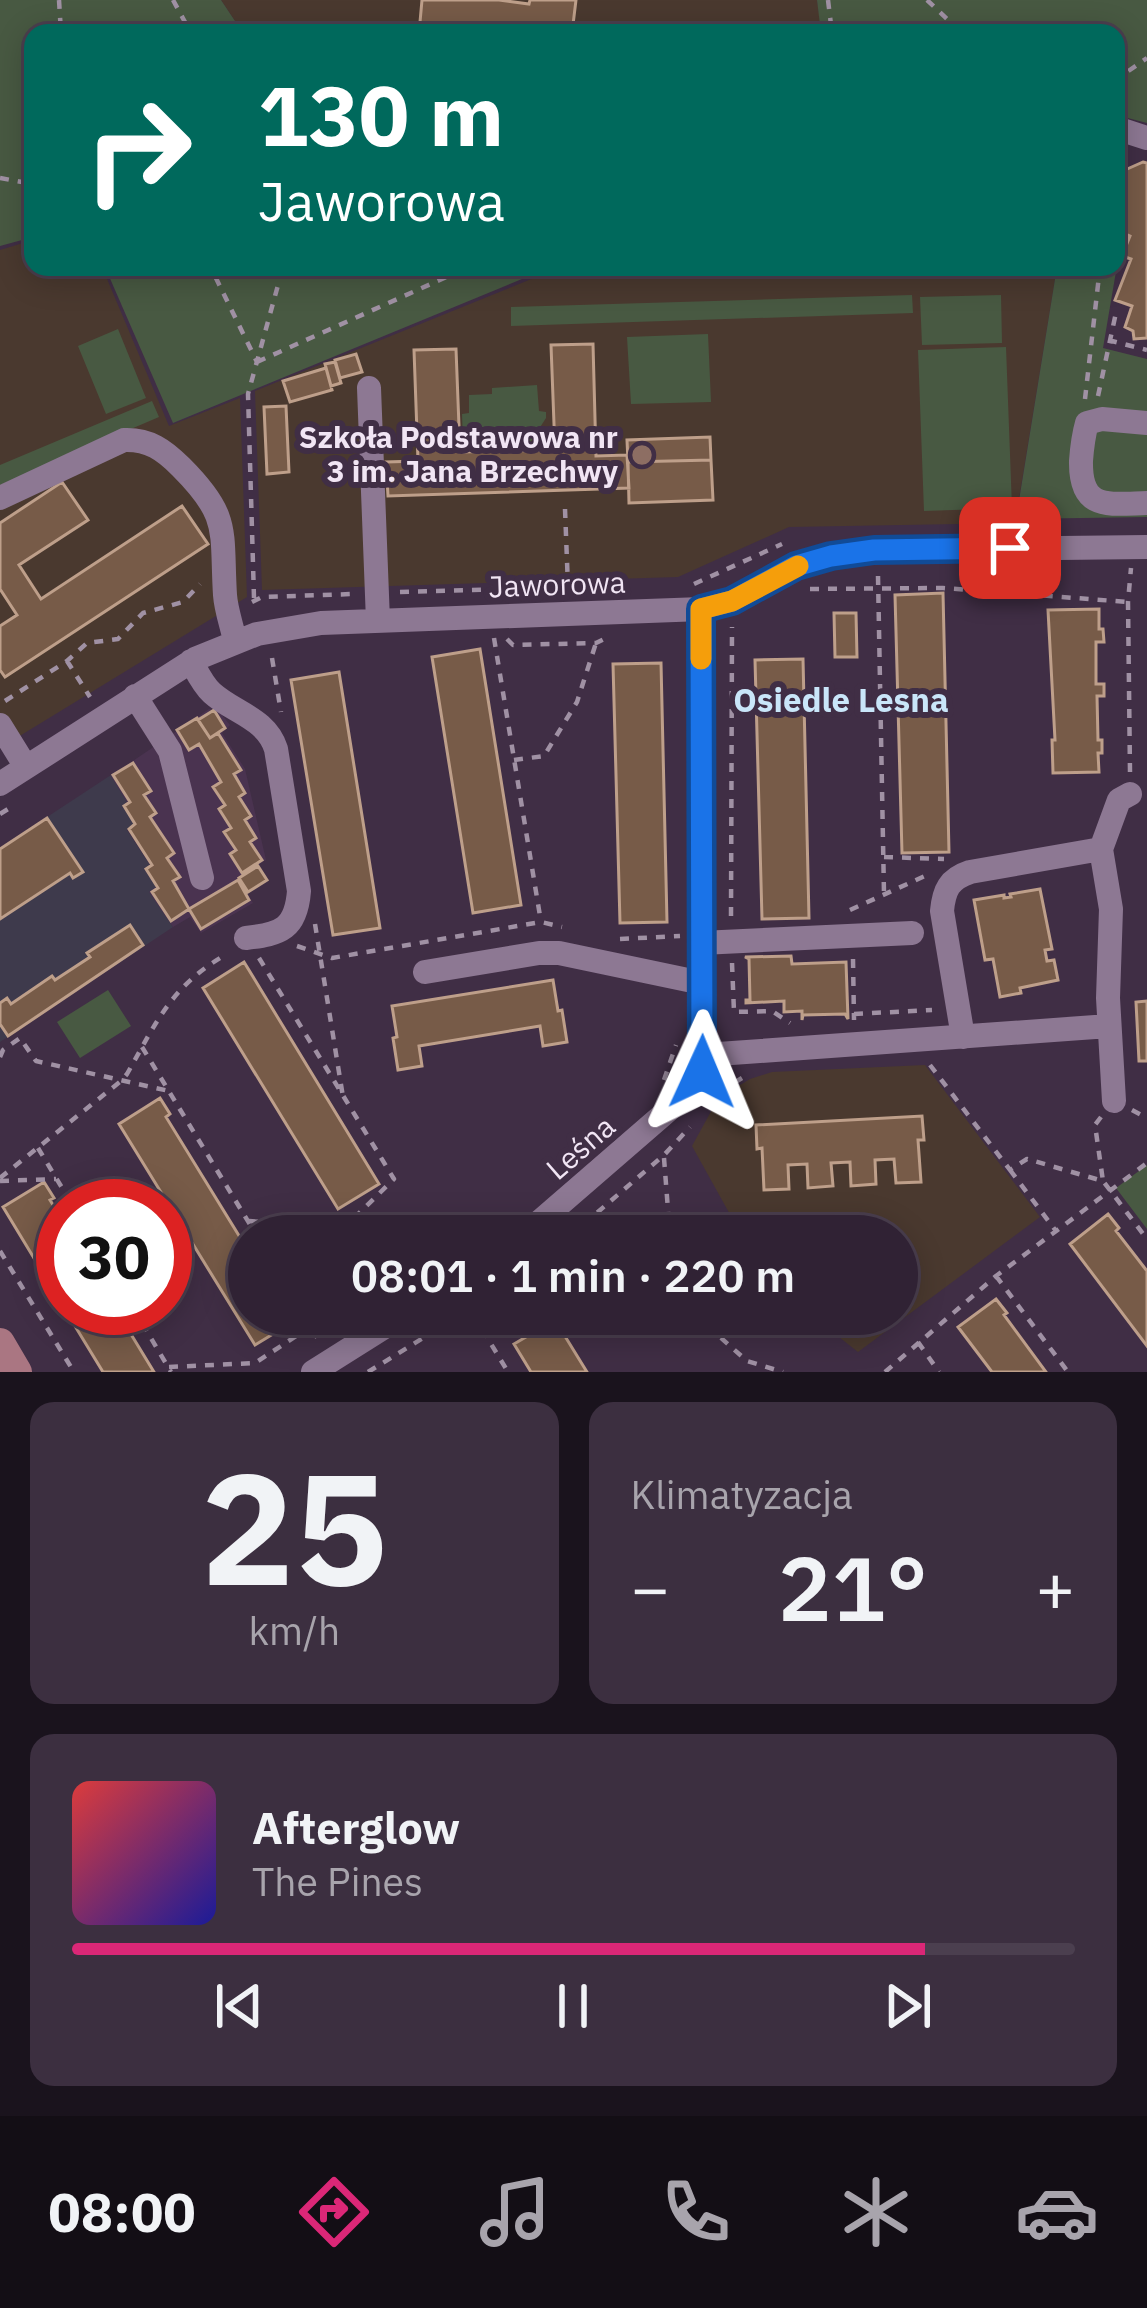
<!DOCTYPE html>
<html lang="pl">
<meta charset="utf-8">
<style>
body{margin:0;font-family:"IBM Plex Sans",sans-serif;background:#3c2f40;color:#f1f3f6;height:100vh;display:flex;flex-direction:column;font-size:45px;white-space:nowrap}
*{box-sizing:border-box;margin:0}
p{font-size:39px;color:#a8a4ac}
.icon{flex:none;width:66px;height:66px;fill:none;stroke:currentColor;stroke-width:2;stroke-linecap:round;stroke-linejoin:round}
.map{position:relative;height:1372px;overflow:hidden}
.details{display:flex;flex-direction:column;gap:30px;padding:30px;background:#1a131d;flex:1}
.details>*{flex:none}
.top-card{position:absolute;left:24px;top:24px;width:1101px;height:252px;border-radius:24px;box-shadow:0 6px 30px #0003,0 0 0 3px #4b3f4f;background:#00695c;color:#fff;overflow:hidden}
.speed{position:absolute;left:36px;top:1179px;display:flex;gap:24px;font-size:60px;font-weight:700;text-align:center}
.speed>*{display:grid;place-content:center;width:156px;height:156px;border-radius:50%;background:#302234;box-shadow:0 6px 30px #0003,0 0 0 3px #4b3f4f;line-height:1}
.speed .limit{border:18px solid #d22;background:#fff;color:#111}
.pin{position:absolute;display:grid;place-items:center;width:102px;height:102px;color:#fff;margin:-51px;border-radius:24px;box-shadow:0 6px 18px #0006}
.me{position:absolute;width:132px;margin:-66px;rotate:1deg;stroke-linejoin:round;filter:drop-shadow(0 0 9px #0008)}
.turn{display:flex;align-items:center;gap:42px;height:252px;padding:0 36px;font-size:54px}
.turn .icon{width:156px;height:156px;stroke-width:2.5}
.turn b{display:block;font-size:84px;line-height:102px}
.big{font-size:90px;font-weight:600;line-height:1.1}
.details .card{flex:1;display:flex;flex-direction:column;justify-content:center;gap:18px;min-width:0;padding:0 42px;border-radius:24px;background:#3c2f40}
.details .dial{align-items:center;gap:0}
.dial b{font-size:156px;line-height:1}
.song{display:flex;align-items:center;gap:36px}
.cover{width:144px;height:144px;border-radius:18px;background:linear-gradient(135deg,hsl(0 70% 55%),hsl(240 70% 35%))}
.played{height:12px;border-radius:6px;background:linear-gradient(90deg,#db2777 85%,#4b3f4f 85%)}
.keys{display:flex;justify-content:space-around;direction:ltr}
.heat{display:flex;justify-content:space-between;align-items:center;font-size:66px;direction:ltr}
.details .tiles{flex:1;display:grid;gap:30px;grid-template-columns:1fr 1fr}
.card:last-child{grid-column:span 2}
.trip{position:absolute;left:228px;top:1215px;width:690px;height:120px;border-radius:60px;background:#302234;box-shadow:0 6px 30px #0003,0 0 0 3px #4b3f4f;font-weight:600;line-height:120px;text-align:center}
.tabs{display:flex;height:192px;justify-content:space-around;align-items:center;background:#130e15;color:#a8a4ac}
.tabs .icon{width:84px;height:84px}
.tabs .on{color:#db2777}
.tabs b{font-size:54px;color:#f1f3f6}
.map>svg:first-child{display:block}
.commercial{fill:#3e3a4c}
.built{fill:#4a3350}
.education{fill:#4a392f}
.green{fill:#485942}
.building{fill:#775b48;stroke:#be9f8a;stroke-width:3}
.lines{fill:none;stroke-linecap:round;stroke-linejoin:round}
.path{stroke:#a091a4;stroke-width:4.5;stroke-dasharray:9 9;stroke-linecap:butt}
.minor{stroke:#8d7893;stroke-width:24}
.major{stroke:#aa7682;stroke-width:30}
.route-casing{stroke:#114b97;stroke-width:30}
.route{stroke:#1a73e8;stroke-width:21}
.slow{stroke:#f59e0b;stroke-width:21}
.education-dot{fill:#8d6e63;stroke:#402e45;stroke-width:4.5}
.labels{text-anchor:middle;stroke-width:12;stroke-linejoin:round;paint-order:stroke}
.poi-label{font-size:30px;font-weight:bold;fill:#f1e5f4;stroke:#402e45;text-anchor:end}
.street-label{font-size:30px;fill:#f1e5f4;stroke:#402e45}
.neighbourhood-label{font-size:33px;font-weight:bold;fill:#c9e6f9;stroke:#402e45}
</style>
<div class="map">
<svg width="1147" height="1372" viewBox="0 0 1147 1372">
<rect width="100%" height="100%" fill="#402e45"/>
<path class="commercial" d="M111 775 127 802 123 805 134 825 127 830 150 865 156 887 150 893 173 927 0 1042V848Z"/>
<path class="built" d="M209 709 218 710 230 725 222 733 245 769 266 860 238 877 253 903 201 933 190 917 173 927 149 892 156 887 144 869 150 865 127 829 134 824 122 806 127 802 111 776Z"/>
<path class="education" d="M221 0H817L822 33H243Z
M33 240V267H102L169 426 240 398 247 597 0 748V250Z
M561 267H1057L1015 523 789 527 678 577 262 590 255 391Z
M925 1065 1040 1217 858 1352 810 1314H897V1236H742L692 1146 714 1106 732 1090 750 1079 772 1072Z"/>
<path class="green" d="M0 0H221L243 33H33V237L0 246Z
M817 0H1147V123L1124 117 1116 119V33H821Z
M1116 235 1122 236 1103 348 1147 359V517L1016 519 1057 267H1116Z
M105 267H551L173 423Z
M912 295 913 313 511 326V307Z
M1001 295 1002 343 922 345 920 297Z
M118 329 146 398 106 414 78 346Z
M708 334 711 402 631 404 627 337Z
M1006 347 1012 508 924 511 918 350Z
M537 385 539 411 546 412V418L530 443 463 445 462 414 469 413V395L492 394V388Z
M152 401 159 417 0 485V465Z
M108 990 131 1026 80 1058 57 1022Z
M1147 1165V1229L1116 1188Z"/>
<path class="building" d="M422 0H499L529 4 530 0H576L572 33H419Z
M1143 162 1147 163V338L1134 339 1133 331 1125 327 1132 306 1115 300 1131 259 1122 256 1130 236 1116 230V209L1126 181 1122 179 1125 170Z
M593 344 596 456 627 455 629 488 388 496 386 462 418 461 414 350 456 349 460 452 555 450 551 345Z
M356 354 362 372 340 378 335 360Z
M335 362 341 383 331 386 325 364Z
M326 368 332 390 290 402 283 381Z
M286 406 289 472 267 474 264 407Z
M710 437 711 460 628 462 627 440Z
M711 460 713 500 629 503 628 462Z
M62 482 88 520 19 565 41 599 182 506 208 544 5 677 0 670V626L17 615 0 589V523Z
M943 593 949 852 902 853 895 595Z
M1099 609V629H1103L1104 642H1096V684H1104V696H1097L1098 740H1102V753H1098L1099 772 1053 773 1052 740H1055L1048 610Z
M834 613H856L857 657H835Z
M480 649 521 905 473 913 432 657Z
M803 659 809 918 762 919 755 660Z
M661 663 667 922 620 923 613 664Z
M339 672 380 928 333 935 291 680Z
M214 710 225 728 210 738 198 720Z
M197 718 210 738 218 733 241 770 234 774 245 793 239 797 251 816 245 820 256 838 250 842 262 860 242 873 230 854 236 850 224 832 231 828 219 809 225 805 213 787 221 782 199 744 189 750 177 730Z
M133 763 151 791 144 795 156 813 150 817 174 853 167 858 180 877 173 881 189 909 171 921 152 892 158 888 146 869 152 865 129 829 135 824 124 806 130 802 113 775Z
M47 818 83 872 73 878 70 873 0 919V849Z
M258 866 267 880 248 892 239 878Z
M238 880 249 900 201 929 189 909Z
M1040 889 1052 949 1045 950 1047 961 1054 960 1058 980 1020 988 1021 993 1000 997 993 959 985 960 974 900 1004 895V898L1011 897 1010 894Z
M130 925 143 945 8 1036 0 1024V1003L7 998 11 1004 52 976 55 980 90 957 87 953Z
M791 956 792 964 846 962 848 1019 845 1014 803 1015 802 1020V1011L784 1012V1001L746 1003V1000H750L749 959 745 957Z
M244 962 379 1184 338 1209 203 988Z
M553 980 558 1011 562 1010 567 1042 543 1046 540 1026 419 1046 422 1066 398 1070 393 1038 397 1037 392 1006Z
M1147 1001V1061H1139L1136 1002Z
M160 1098 170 1114 166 1117 249 1252V1314H292L296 1320 255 1345 119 1124Z
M922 1116 924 1140H918L921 1182 896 1183 894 1159 875 1160 876 1184 851 1186 850 1162 831 1163 833 1186 808 1188 807 1164 788 1165 789 1189 764 1190 762 1148 757 1149 756 1125Z
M44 1182 54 1198 50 1200 63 1221V1306L3 1207Z
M1108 1214 1119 1228 1116 1231 1147 1271V1346L1070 1244Z
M996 1299 1007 1313 1004 1315 1046 1372H992L958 1327Z
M64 1308H115L154 1372H103Z
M555 1320 587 1372H531L514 1344Z"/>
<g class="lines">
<path class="path" d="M59 0 61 33
M173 0 191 33
M828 0 832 33
M927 0 962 33
M1116 84 1127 72 1147 58
M1116 170 1120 156
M0 178 33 184
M202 267 213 272 257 362
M1108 340 1147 350
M257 362 453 274 474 267
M1098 396 1117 308
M1085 399 1100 267
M565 509 568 587
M878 576 884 894
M694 584 782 544
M810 589 943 588 1128 602
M400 592 605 586
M254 598 248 394 283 267
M252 602 262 597 353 594
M494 638 541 922
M507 639 513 645 596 643 606 638
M272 658 281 712
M67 661 90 697
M5 701 67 661 87 643 118 639 143 613 183 602 200 584
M514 760 544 756 577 702 596 643
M1130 772 1128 602 1131 568
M0 814 13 806
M884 857 944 859
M850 910 927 875
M731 916 732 627
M315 924 343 1097
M620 939 680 936
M297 946 332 958 541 922 562 927
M259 958 394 1179 348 1224 340 1236
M853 959 854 1020
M732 963 734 1012 772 1011 790 1023
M854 1014 932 1010
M142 1047 257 1236
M0 1057 3 1050 20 1038 36 1061 169 1091
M930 1065 1010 1170 1027 1159 1103 1181 1147 1239
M664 1080 676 1045
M721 1091 742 1078
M1132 1110 1147 1118
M1101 1117 1095 1125 1103 1181
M38 1148 73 1206
M664 1158 670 1236
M1010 1170 1056 1231
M0 1178 121 1081 127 1074C157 1021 172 985 227 954
M0 1181 56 1179
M249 1221 345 1229
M570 1236 664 1155 690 1127
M0 1251 74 1372
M996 1276 1068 1372
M133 1308 171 1372
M304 1314 319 1341
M473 1314 508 1372
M694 1314 747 1361 783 1372
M918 1342 939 1372
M169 1367 255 1363 310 1327
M368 1372 462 1314
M885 1372 996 1276 1147 1163"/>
<path class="minor" d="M1116 128 1147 138
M369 388 378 621
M1147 423 1102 419 1087 423C1083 437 1082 447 1081 461 1080 511 1108 504 1147 503
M0 498 124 440C149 439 164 450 181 467 231 517 221 530 225 595 226 610 232 626 235 641
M191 661C197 672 203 685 212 693 234 713 266 718 276 749L299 891C296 929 281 934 246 938
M135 696 170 751 202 878
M0 725 26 767
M0 784 195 659 257 634 321 623 702 609 732 601 796 566 831 555 874 550 1147 547
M1101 849 1119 800 1130 794
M701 943 912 933
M425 972 539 953H559L702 983
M963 1037 942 911C944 890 949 879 970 872L1101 849 1111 909 1108 998 1114 1101
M704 1055 1109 1026
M523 1236 695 1087 702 1072V609
M313 1372 405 1314"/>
<path class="major" d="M0 1343 17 1372"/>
</g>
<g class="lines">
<g class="route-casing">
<path id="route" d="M702 1072 701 609 732 601 796 566 831 556 874 550 1010 548"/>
</g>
<use href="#route" class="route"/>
<path class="slow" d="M701 659V609L732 601 798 566"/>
</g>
<circle class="education-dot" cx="642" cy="455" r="12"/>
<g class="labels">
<g class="poi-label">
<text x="618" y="448">Szkoła Podstawowa nr<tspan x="618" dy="34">3 im. Jana Brzechwy</tspan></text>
</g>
<g class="street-label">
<text transform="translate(557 585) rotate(-2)" y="10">Jaworowa</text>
<text transform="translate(581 1148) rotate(-41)" y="10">Leśna</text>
</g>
<g class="neighbourhood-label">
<text x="841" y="712">Osiedle Lesna</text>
</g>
</g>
</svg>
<div class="speed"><div class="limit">30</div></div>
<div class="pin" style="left:1010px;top:548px;background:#d93025"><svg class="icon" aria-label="arrive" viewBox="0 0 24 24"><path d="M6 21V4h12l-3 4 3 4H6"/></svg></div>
<svg class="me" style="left:702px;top:1072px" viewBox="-20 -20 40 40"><path d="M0-17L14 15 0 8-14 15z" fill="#1a73e8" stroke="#fff" stroke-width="4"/></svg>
<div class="trip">08:01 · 1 min · 220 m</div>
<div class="top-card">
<div class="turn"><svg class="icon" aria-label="right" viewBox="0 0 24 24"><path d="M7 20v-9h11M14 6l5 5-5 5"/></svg><div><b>130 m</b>Jaworowa</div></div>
</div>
</div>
<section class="details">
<div class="tiles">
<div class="card dial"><b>25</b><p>km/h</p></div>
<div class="card"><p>Klimatyzacja</p>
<div class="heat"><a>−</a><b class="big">21°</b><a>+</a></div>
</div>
<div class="card">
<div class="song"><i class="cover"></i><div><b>Afterglow</b><p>The Pines</p></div></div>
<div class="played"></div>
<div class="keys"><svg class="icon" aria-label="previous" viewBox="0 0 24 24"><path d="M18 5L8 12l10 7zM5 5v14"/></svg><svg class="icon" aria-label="pause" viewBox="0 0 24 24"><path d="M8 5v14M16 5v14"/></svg><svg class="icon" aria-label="next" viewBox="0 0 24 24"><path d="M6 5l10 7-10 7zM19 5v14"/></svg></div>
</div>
</div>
</section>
<nav class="tabs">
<b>08:00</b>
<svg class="icon on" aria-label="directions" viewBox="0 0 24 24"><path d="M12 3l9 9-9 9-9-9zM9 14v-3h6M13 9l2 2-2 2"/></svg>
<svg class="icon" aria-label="music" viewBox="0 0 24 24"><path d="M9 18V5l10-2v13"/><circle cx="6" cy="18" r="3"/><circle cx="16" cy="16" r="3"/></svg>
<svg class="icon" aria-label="phone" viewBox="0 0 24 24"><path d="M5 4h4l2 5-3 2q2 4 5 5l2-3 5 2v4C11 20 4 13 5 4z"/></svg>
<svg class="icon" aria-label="climate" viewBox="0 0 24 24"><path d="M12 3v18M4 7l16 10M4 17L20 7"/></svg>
<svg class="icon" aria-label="car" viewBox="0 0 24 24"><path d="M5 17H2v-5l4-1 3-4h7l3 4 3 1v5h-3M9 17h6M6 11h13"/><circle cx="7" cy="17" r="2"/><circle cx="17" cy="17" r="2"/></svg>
</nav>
